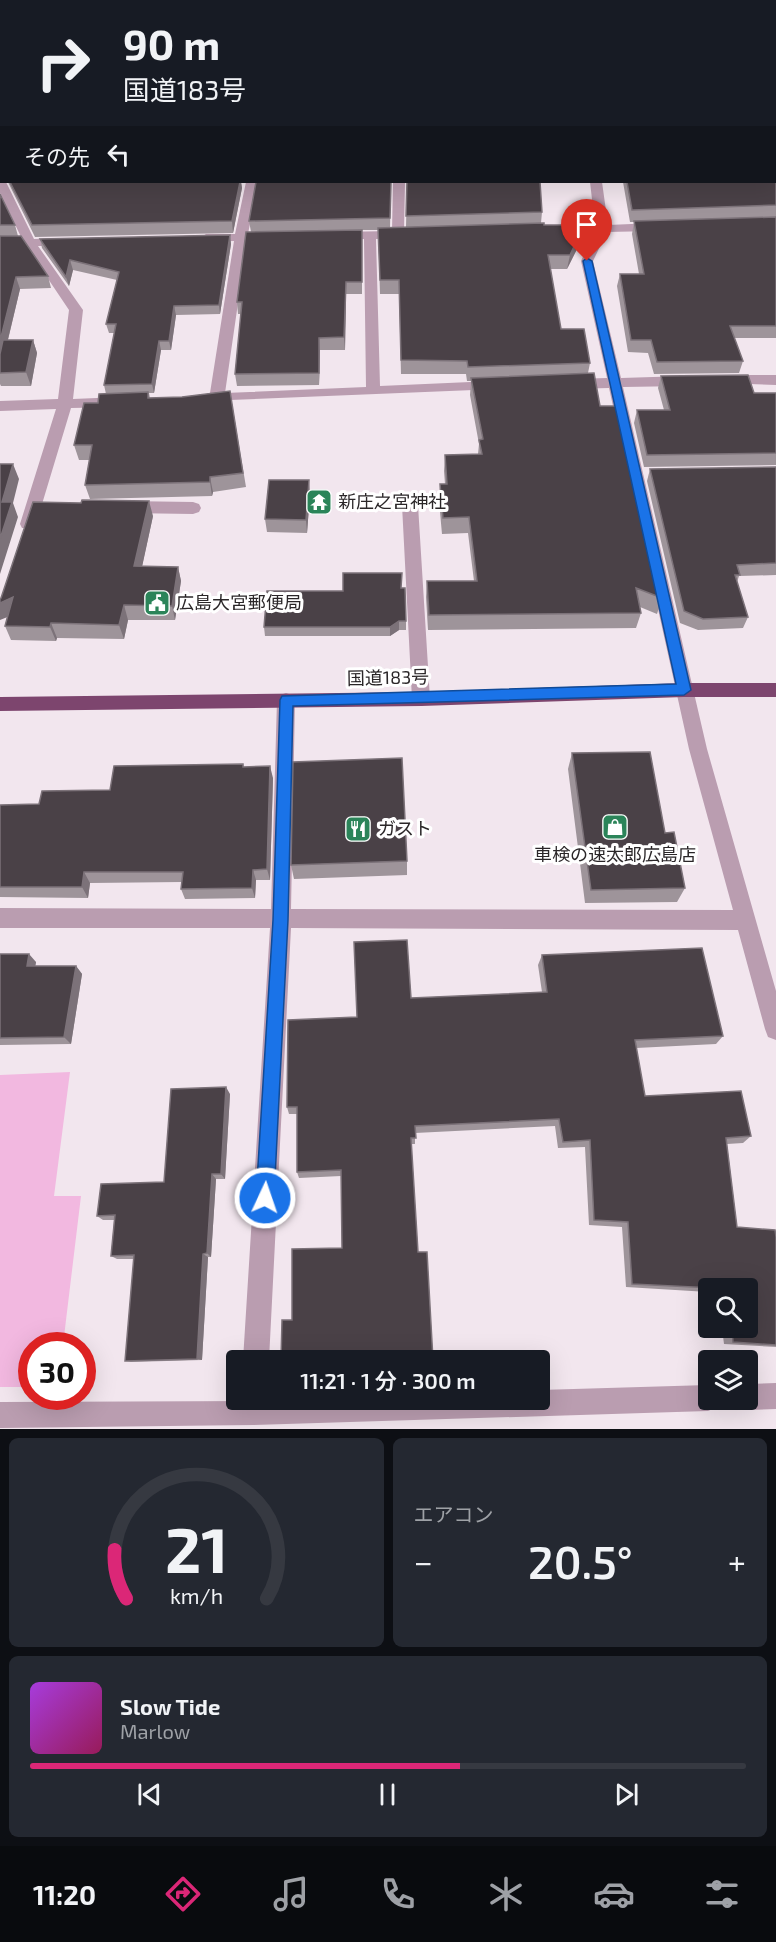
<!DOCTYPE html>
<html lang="ja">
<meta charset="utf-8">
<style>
body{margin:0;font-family:"Exo 2","Noto Sans JP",sans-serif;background:#242831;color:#f1f3f6;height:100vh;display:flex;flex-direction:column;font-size:22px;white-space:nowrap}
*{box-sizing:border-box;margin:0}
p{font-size:20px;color:#9ea1a6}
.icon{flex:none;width:33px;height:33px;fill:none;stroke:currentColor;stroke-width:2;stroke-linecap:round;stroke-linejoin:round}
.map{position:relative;height:1429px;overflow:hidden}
.sheet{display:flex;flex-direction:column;gap:9px;padding:9px;background:#0d0f14;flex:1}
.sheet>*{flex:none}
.top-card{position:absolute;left:0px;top:0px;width:777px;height:183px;box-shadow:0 6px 24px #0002;background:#171b24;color:#f1f3f6;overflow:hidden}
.controls{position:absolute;left:698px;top:1278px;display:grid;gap:12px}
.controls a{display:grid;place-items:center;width:60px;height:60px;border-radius:6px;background:#171b24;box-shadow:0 6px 24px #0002;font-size:30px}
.speed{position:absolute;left:18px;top:1332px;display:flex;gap:12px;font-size:30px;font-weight:700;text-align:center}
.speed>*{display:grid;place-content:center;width:78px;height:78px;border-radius:50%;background:#171b24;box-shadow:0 6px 24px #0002;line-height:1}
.speed .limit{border:9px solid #d22;background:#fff;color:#111}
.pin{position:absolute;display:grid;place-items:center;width:51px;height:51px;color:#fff;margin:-62px -26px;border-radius:50% 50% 50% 0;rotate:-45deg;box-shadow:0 0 6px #0007}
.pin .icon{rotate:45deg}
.me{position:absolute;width:66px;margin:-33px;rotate:3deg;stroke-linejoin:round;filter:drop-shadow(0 0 4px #0008)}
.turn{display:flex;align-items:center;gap:21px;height:126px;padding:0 24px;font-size:27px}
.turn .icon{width:78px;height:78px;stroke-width:2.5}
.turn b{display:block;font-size:42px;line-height:51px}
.then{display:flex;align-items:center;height:57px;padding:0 24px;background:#0003;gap:12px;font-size:22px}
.big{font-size:45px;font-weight:600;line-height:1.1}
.sheet .tile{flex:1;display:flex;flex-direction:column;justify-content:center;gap:9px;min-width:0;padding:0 21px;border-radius:9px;background:#242831}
.sheet .dial{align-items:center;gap:0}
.dial svg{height:156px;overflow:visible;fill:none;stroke:#363941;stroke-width:7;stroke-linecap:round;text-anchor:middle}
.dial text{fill:#f1f3f6;stroke:none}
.song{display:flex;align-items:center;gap:18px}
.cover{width:72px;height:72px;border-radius:9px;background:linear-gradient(135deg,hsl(280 70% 55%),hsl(330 70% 35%))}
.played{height:6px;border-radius:3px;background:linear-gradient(90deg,#db2777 60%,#363941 60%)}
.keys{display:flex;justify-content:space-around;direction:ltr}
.heat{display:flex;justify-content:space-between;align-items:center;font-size:33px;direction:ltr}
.sheet .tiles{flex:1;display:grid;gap:9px;grid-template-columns:1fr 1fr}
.tile:last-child{grid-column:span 2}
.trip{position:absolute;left:226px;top:1350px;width:324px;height:60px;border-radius:6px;background:#171b24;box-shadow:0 6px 24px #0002;font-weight:600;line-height:60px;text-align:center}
.tab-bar{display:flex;height:96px;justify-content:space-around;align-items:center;background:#090b0e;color:#9ea1a6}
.tab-bar .icon{width:42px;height:42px}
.tab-bar .on{color:#db2777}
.tab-bar b{font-size:27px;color:#f1f3f6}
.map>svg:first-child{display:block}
.green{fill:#f2b8e0}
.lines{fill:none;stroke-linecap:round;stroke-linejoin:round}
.minor{fill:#ba9db0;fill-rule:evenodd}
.highway{fill:#7d456e;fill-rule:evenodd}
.wall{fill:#9e949a}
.shaded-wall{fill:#7c7279}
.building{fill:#4a4147;stroke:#7c7279;stroke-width:1.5}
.route{fill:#1a73e8;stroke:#114b97;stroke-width:1.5}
.labels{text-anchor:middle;stroke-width:6;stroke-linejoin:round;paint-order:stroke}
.poi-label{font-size:18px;fill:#2a2628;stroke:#fff;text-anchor:start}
.street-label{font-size:18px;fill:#2a2628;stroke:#fff}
</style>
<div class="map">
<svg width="776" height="1429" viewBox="0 0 776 1429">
<rect width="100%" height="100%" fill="#f2e6ee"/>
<path class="green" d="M70 1072 54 1196H81L63 1345 32 1346 31 1387H0V1075Z"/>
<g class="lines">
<path class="minor" d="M0 177 2 182H6L34 239 64 238 70 242 64 246H38L83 310 73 399 121 397 128 402 121 407 71 408 36 524 34 528H22L20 524 56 409 0 411V401L58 399 69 310 26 246 0 247V239H22L0 193Z
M246 182H258L248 234 268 233 274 237 268 241H247L225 393 366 387 364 239 338 240 332 236 338 232 392 231 393 182H405L404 231 409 234 403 238 376 239 380 386 493 381 500 386 498 389 204 401 202 398 204 395 210 393 234 241 206 242 200 238 206 234H235Z
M590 182H602L608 225 655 223 661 227 655 231 607 232 593 261 621 378 685 376 692 381 685 386 623 387 707 749 776 991V1040L768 1037 765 1029 738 930 291 928 269 1360H243L270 928H0V908L271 909 277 700 280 695 286 693 292 695 295 700 291 909 733 910 689 749 609 388 571 389 564 384 571 379 607 378 581 261 594 233 560 234 554 230 560 226 595 225Z
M724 375H776V385L719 383 717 380 719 377Z
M410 499 415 501 418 505 430 699 427 704 421 706 415 704 412 699 402 505 405 501Z
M126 501 193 502 199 504 201 508 199 512 193 514 126 513 120 511 118 507 120 503Z
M776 1383V1409L747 1410 738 1406 735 1400H747V1384Z
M708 1385V1400H720L717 1407 708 1411 253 1425 0 1428V1402L540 1400V1390Z"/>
<path class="highway" d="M684 683H776V697H684L421 706 0 711V697L421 692Z"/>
</g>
<path class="wall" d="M0 0 2 2V176L0 175Z
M776 0V338H734L743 361 739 373 654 374 648 353 628 352 617 286 620 274H639L632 234 634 222H630L623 182H776Z
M8 182H241L242 188 233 233 35 237Z
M391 182 390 228 406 227 407 182 542 212 541 223 544 225 582 239 567 269H550L561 329 590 363 588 373 662 598 657 614 640 607 641 613 636 628 428 630 426 597 427 581H474L468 533 442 534 439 501 440 484H445L444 471 445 455 478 454 479 444 470 395 471 381H467L466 374H401L399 294H380L378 230H362V294H346L345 350H320L319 385 237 386 235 374 241 314H238L237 302 251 232 249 221Z
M0 194 15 225 18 236 48 276 51 288 20 289 8 340H33L37 353 31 386H1L0 384Z
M230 235 231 244 220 314 176 315 171 350H161L154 393H149L150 398 182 397 230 391 246 487 213 492 212 496 90 499 85 485 90 460H79L74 445 98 403 106 394 104 385 114 333H109L106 324 117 280 73 270 69 286 42 248 40 239Z
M661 376 754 393H776V465L644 467 634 423 637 410H664L658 388Z
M776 467V575L739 576 737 582 748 617 743 628 698 630 680 623 647 481 650 469Z
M310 494 307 533 267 532 265 519Z
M153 516 142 566 178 567 181 581 175 620H128L124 639 57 638 56 641 11 640 5 626 7 617Z
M401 588 406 621V630H399L390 636H265L264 627 343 591Z
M572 753 665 833 685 888 677 902 585 903 568 769Z
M243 764 244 767 273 778 270 880H256L255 898 185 899 181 889 182 882 90 883 88 898 0 897V805L39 804Z
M407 861V875L294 879 291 865Z
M0 954 36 962 35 966H76L82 974 71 1044 0 1045Z
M542 955 723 1036 716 1044 636 1048 645 1096 751 1136 743 1143 727 1144 737 1227 776 1237V1347L724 1344 722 1328H747V1288H708V1292L626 1287 622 1227 589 1225 585 1147 558 1148 555 1126 415 1133V1144H411L418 1252 292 1320 342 1248 341 1176 299 1178 297 1172V1114H289L287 1107 357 1017 411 998 542 992 538 965Z
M230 1094 225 1179H216L211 1257H208L202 1360 131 1362 125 1361 134 1259H117L111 1256 114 1220H103L97 1216 164 1182Z"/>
<path class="shaded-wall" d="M240 182H241L242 188 233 233 232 221Z
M584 225 582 239 567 269 570 255Z
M230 235 231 244 220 314 219 305Z
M70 260 73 270 69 286 66 277Z
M16 277 20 289 1 368 0 365V341Z
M346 282V294L345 350 344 337Z
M174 306 176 315 171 350 169 341Z
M319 338 320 350 319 385Z
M33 340 37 353 31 386 26 372Z
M159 341 161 350 154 393 152 384Z
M13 464 19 479 13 503 18 517 0 574V539L2 502Z
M210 477 213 492 212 496 210 482Z
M309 480 310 494 307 533 306 520Z
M149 501 153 516 139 581 134 566Z
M178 567 181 581 175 620 172 606Z
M13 597 20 612 0 620V603Z
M124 605 128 620 124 639 119 625Z
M399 621V630L390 636V627Z
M51 623 57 638 56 641 50 627Z
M270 766 273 778 270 880 267 869Z
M253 870 256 880 255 898 252 888Z
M84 872 90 883 88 898 82 887Z
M29 954 36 962 34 974 27 966Z
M76 966 82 974 71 1044 64 1037Z
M226 1087 230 1094 225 1179 221 1174Z
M212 1174 216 1179 211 1257 207 1253Z
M203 1254 208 1257 202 1360 197 1359Z"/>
<path class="building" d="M0 0H529L531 2H2V167L0 166V18L1 14 0 12Z
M555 0H684L688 2H554Z
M707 0H776V205L632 210 627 182H776V2H706Z
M10 182H240L232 221 32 225Z
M256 182H391L390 218 249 221Z
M407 182H540L542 212 406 216Z
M0 194 15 225H0Z
M776 217V326H730L743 361 657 362 651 340H631L620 274H644L634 221Z
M544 223V225H584L570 255H548L561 329H584L590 363 468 367 467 361 401 360 399 280H380L378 228Z
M362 230V282H346L344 337 319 338V373L235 374 242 302H237L246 232Z
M230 235 219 305 174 306 169 341H159L152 384 104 385 116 324H106L119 272 70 260 66 277 40 239Z
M0 236H21L48 276 16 277 0 341Z
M3 340H33L26 372 0 373V354Z
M594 373 600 406H618L662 598 636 588 641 613 429 615 427 581H477L469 517 443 518 440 484H447L445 455 482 454 479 440 483 439 471 378Z
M748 375 754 393H776V453L647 455 637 410H670L661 376Z
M230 391 243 473 210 477V482L85 485 92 445H74L84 403H98L99 394 148 392V398L182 397Z
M0 464H13L2 502H12L0 539Z
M776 467V563L737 565 740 575H735L748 617 703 619 684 611 650 469Z
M269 480H309L306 520 265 519Z
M82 500 149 501 134 566 178 567 172 606 124 605 119 625 51 623 50 627 5 626 13 597 0 603V599L1 598 33 502 81 503Z
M343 573H402L401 588H405L406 621H399L390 627H264L267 591H343Z
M650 752 665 833 674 832 685 888 591 890 572 753Z
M402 758 407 861 291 865 293 762Z
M243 764V767L270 766 267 869 253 870 252 888 181 889 183 872H84L82 887H0V805L39 804 42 791 110 790 114 766Z
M407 940 411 998 547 992 542 955 702 948 723 1036 635 1040 645 1096 741 1091 751 1136 726 1138 737 1227 775 1230 776 1237V1345L733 1342 732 1328H747V1288H714L632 1284 628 1222 594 1220 590 1140 563 1142 559 1119 415 1126 416 1138H411L418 1252H427L433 1360H281L282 1320H292V1249L342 1248 341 1170 297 1172V1107H287L288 1020 357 1017 354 942Z
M0 954H29L27 966H76L64 1037 0 1038Z
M226 1087 221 1174H212L207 1253 203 1254 197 1359 125 1361 134 1255 111 1256 115 1215 97 1216 101 1184 164 1182 171 1089Z"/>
<path class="route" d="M587 258 592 261 691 690 684 695 293 706 288 920 274 1198 271 1205 265 1207 259 1205 256 1198 273 920 280 700 282 696 676 684 583 261Z"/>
<defs>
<g id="temple-square" transform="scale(1.35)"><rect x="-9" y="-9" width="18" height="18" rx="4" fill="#2b8459" stroke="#fff"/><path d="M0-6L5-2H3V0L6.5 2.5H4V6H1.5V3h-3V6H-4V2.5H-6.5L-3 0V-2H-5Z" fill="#fff"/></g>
<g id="civic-square" transform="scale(1.35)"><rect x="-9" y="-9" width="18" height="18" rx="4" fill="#2b8459" stroke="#fff"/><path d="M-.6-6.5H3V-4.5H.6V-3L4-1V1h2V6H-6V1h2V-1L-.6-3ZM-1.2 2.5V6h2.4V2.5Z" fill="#fff"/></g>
<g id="shop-square" transform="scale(1.35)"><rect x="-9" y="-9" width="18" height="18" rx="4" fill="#2b8459" stroke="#fff"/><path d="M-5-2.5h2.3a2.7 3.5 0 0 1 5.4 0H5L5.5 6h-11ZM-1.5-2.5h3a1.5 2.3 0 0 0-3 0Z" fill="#fff"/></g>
<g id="restaurant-square" transform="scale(1.35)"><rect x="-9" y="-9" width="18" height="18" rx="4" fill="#2b8459" stroke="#fff"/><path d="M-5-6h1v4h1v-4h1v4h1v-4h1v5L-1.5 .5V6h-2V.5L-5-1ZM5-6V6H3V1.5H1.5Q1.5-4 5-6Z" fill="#fff"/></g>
</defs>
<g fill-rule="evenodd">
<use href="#temple-square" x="319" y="502"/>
<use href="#civic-square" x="157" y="603"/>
<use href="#shop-square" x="615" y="827"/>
<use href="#restaurant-square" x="358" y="829"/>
</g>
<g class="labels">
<g class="poi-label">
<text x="338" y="508">新庄之宮神社</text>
<text x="176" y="609">広島大宮郵便局</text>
<text x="378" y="835">ガスト</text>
<text x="615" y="861" text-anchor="middle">車検の速太郎広島店</text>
</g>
<g class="street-label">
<text transform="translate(388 678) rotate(-1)" y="6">国道183号</text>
</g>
</g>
</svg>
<div class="controls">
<a><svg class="icon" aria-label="search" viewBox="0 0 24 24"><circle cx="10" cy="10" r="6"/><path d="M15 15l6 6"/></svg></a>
<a><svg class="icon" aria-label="layers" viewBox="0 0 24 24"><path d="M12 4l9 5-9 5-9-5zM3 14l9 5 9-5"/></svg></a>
</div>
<div class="speed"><div class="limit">30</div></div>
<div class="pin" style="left:587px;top:261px;background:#d93025"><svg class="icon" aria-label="arrive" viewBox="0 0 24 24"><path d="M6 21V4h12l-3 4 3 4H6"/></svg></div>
<svg class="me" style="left:265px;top:1198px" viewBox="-20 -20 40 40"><circle r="17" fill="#1a73e8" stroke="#fff" stroke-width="3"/><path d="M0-11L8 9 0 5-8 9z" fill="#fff"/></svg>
<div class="trip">11:21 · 1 分 · 300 m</div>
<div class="top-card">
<div class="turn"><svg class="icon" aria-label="right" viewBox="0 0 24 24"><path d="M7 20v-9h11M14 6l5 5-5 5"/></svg><div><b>90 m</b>国道183号</div></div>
<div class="then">その先<svg class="icon" aria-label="left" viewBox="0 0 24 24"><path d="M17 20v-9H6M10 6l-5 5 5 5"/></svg></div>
</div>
</div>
<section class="sheet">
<div class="tiles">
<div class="tile dial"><svg viewBox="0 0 100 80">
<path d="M14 69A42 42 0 1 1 86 69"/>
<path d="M14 69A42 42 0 0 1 8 44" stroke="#db2777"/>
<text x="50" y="56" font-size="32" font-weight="700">21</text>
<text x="50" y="72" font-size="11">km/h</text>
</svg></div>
<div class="tile"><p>エアコン</p>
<div class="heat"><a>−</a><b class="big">20.5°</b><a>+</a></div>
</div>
<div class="tile">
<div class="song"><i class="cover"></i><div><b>Slow Tide</b><p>Marlow</p></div></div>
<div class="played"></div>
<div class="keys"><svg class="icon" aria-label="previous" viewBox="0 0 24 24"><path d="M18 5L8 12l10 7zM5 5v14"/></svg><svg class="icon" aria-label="pause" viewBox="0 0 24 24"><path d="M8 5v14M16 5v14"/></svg><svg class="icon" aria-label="next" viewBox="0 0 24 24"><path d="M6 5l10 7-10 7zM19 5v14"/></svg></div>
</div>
</div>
</section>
<nav class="tab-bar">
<b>11:20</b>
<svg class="icon on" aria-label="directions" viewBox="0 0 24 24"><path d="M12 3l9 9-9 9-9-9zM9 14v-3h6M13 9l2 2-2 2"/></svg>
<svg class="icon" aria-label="music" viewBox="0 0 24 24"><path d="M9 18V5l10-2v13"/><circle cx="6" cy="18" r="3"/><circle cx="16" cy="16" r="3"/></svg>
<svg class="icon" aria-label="phone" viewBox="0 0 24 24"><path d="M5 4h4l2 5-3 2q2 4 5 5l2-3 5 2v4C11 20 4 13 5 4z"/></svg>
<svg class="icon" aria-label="climate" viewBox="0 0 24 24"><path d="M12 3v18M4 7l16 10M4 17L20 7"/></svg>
<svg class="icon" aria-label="car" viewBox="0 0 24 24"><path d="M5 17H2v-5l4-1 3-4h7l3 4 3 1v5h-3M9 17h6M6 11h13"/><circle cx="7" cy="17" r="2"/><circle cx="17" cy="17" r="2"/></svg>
<svg class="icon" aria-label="filters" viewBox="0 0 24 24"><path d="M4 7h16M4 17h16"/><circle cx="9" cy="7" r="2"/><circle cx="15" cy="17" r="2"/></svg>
</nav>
